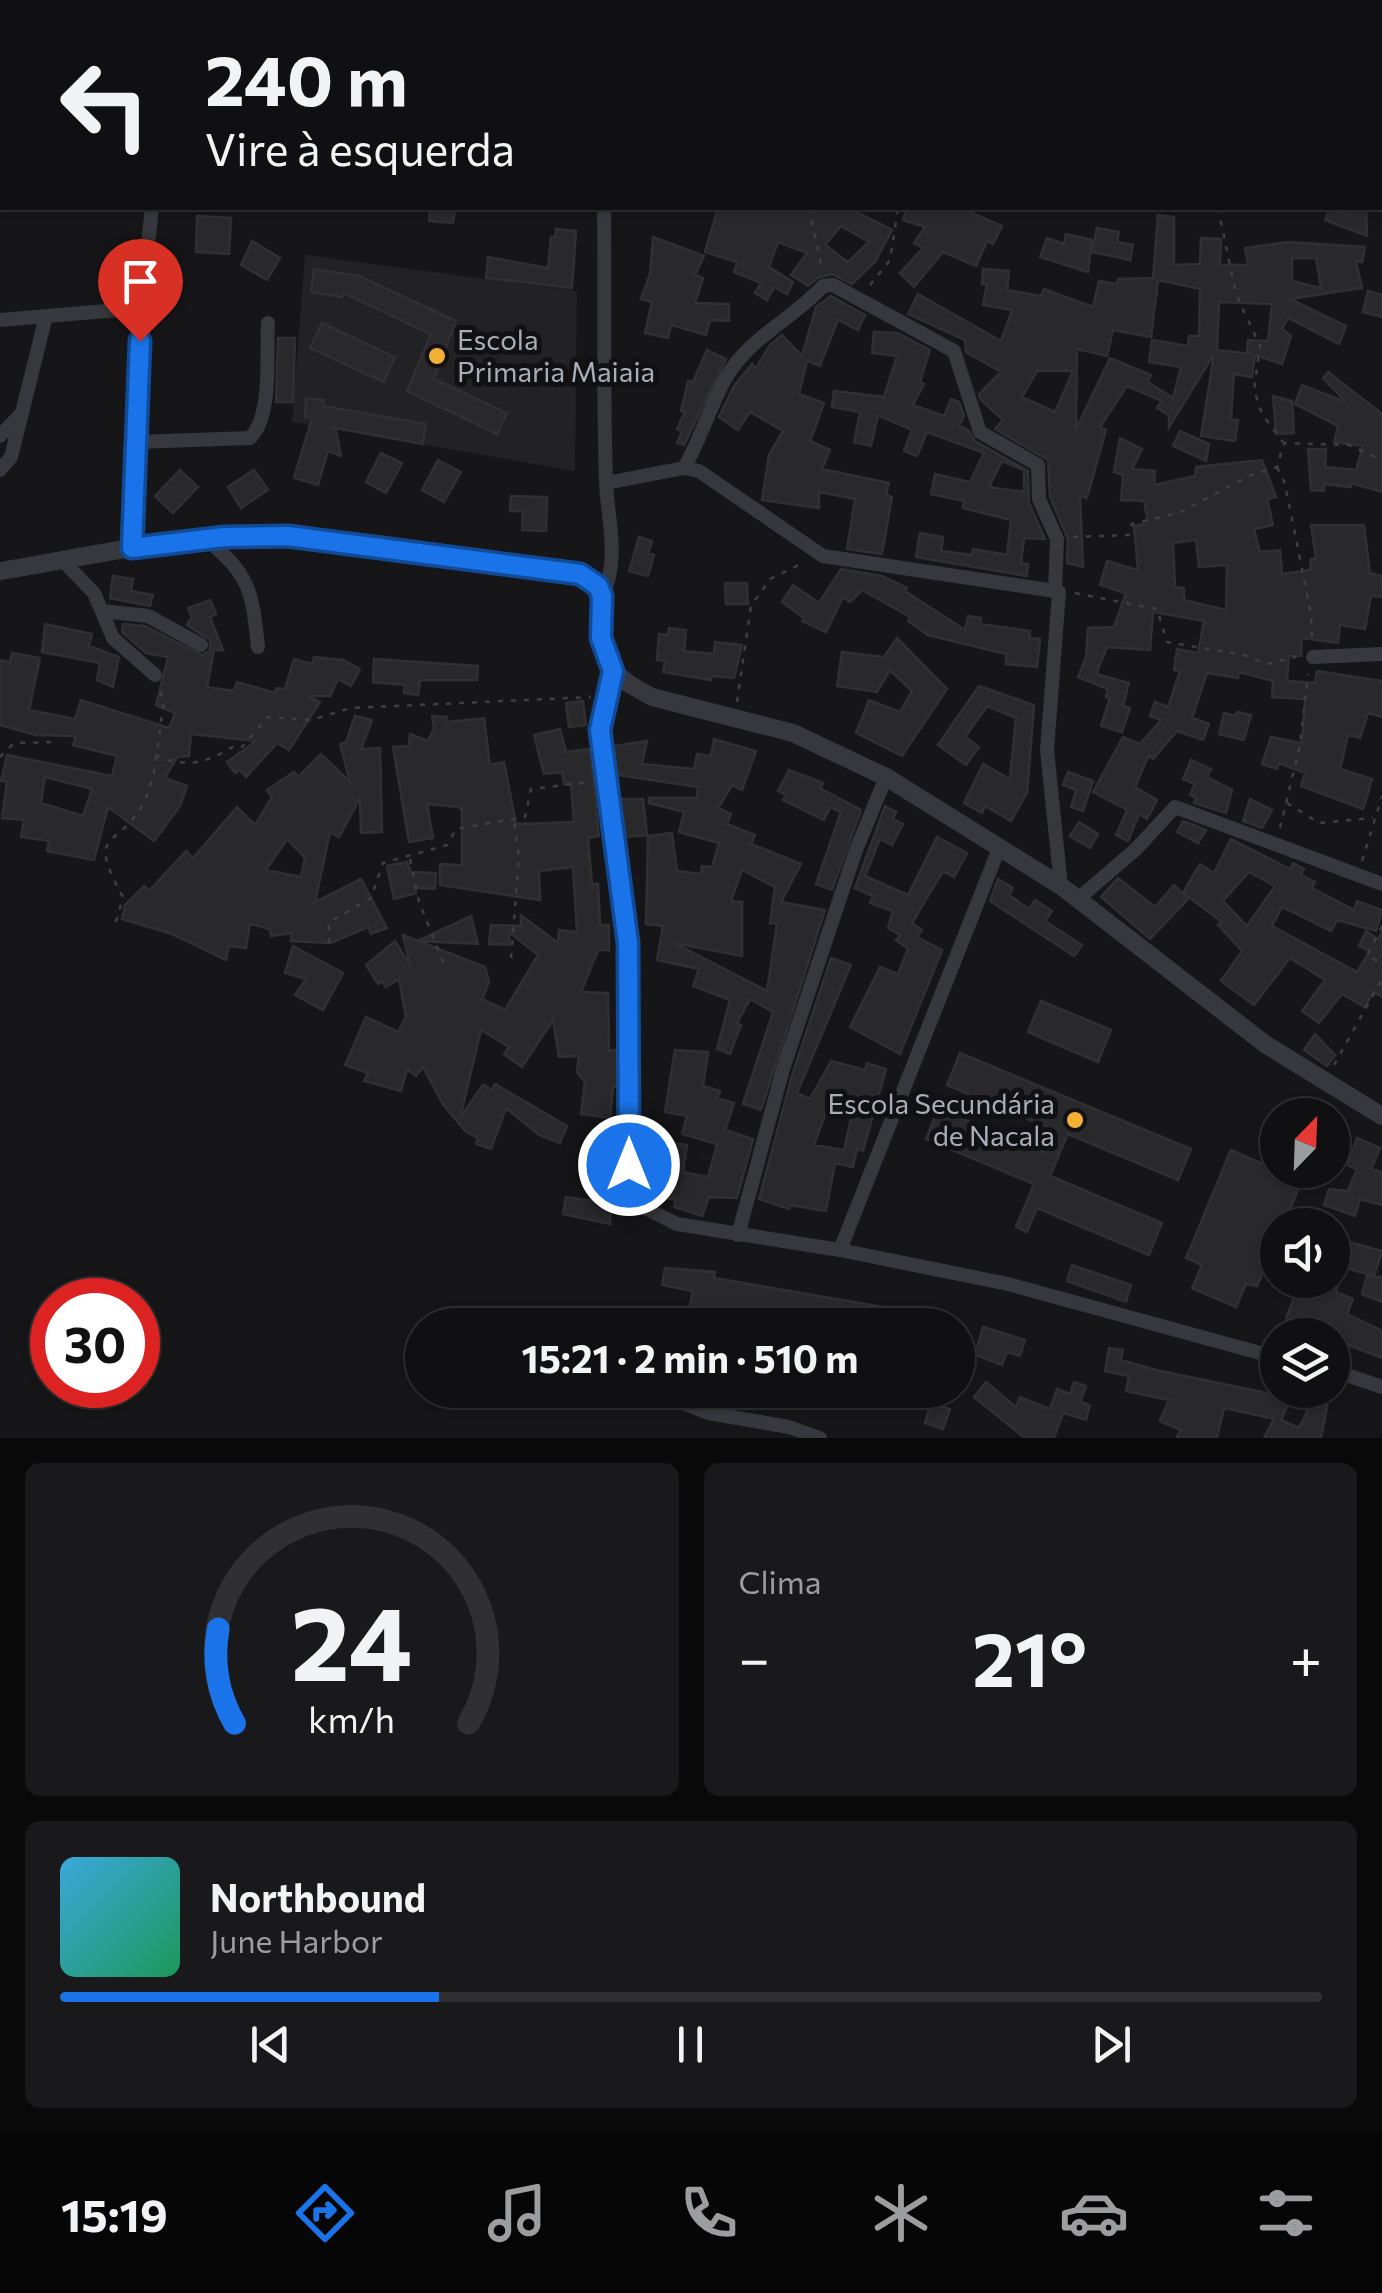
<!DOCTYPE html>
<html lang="pt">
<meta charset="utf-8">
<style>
body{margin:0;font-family:Commissioner,sans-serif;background:#19191b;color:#f1f3f6;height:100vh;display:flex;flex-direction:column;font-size:38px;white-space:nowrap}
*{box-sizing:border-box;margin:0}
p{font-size:32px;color:#9c9d9f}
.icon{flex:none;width:55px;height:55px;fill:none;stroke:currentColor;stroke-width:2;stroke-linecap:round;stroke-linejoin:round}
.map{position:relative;height:1438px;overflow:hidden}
.sheet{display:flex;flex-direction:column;gap:25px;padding:25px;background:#09090a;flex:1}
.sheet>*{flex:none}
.banner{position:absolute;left:0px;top:0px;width:1382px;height:210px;box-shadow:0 2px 8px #0004,0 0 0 2px #303032;background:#101012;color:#f1f3f6;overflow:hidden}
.needle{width:65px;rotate:23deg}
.tools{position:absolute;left:1260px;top:1098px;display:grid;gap:20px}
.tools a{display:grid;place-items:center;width:90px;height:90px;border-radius:50%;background:#101012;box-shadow:0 2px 8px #0004,0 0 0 2px #303032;font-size:50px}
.speed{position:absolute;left:30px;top:1278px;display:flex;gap:20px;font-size:50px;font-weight:700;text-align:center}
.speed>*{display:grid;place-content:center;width:130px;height:130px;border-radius:50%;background:#101012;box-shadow:0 2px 8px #0004,0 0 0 2px #303032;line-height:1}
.speed .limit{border:15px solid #d22;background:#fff;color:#111}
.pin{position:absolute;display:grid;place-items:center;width:85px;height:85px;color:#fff;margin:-102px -42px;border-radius:50% 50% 50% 0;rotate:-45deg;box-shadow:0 0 10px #0007}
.pin .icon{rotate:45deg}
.me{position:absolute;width:110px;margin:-55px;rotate:0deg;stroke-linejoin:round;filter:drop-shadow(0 0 8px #0008)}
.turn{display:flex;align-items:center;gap:35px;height:210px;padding:0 40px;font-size:45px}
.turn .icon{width:130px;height:130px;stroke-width:2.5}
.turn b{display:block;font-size:70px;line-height:85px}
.big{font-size:75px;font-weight:700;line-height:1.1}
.sheet .widget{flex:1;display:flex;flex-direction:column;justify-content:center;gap:15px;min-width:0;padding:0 35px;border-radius:15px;background:#19191b}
.sheet .dial{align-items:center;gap:0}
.dial svg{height:260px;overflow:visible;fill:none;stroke:#303032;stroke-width:7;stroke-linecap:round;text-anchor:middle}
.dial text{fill:#f1f3f6;stroke:none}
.song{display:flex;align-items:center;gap:30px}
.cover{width:120px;height:120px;border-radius:15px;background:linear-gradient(135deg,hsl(200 70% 55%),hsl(150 70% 35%))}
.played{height:10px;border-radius:5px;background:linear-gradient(90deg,#1a73e8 30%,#303032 30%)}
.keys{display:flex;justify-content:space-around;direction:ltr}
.heat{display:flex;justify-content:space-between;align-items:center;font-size:55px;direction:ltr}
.sheet .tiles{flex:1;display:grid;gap:25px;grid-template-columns:1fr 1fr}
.widget:last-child{grid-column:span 2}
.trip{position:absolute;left:405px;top:1308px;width:570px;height:100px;border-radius:50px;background:#101012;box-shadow:0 2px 8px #0004,0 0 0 2px #303032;font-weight:700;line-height:100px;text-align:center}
.tabs{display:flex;height:160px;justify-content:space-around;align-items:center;background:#060607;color:#9c9d9f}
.tabs .icon{width:70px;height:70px}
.tabs .active{color:#1a73e8}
.tabs b{font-size:45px;color:#f1f3f6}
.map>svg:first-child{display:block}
.built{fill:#222225}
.green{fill:#1c231d}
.building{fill:#29292c;stroke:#303034;stroke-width:2.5;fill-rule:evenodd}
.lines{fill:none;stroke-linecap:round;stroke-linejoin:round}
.path{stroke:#3d3f44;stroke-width:2.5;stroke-dasharray:5 8;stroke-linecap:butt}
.minor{stroke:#37383d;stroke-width:14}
.tertiary{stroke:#37383d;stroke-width:18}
.route-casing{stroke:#114b97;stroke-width:25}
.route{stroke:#1a73e8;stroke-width:18}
.poi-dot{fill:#f2b134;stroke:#111113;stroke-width:4}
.labels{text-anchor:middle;stroke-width:10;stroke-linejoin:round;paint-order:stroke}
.poi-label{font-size:28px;fill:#a8adb8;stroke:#111113;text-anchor:start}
</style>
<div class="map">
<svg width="1382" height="1438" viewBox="0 0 1382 1438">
<rect width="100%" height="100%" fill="#161618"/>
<path class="built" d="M305 255 577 291 575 471 292 422Z"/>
<path class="green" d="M0 0H281L2 2V62Z"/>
<path class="building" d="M430 208H455L453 223 429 221Z
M718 208H849L892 230 875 262 852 284 832 274 817 278 808 286 791 275 807 253 778 242 769 267 793 282 787 294 774 287 767 300 755 293 761 283 734 272 737 262 705 252ZM841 226 869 242 848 262 825 245Z
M907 208H961L1002 226 993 244 987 241 976 266 943 252 914 287 900 273 923 248 914 243 925 227 903 220Z
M1330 208 1349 215V208H1366L1367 236 1325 220Z
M1158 215 1174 217V265L1200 264 1201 238 1221 239 1220 265H1248L1245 248 1287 242 1365 247 1362 262 1356 261 1362 288 1290 299 1346 326 1339 344 1288 318 1282 329 1291 336 1282 364 1255 355 1252 377 1234 374 1231 419 1238 420 1235 441 1201 436 1214 354 1169 427V415L1157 408 1162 401 1127 386 1100 427 1106 430 1087 498 1080 496 1083 567 1067 563 1068 539 1050 497 1048 460 995 429 1003 420 981 400 979 394 1001 372 966 352 965 340 908 314 918 294 1001 341 1012 310 983 305 987 284H982L983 269 1009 271 1007 290 1041 296 1044 289 1093 307 1099 281 1117 284 1118 279 1153 278ZM1292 258H1316L1321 288 1292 281ZM1158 280 1200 289 1199 336H1189L1188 346 1152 340 1149 362 1181 367 1173 398 1148 382 1151 375 1110 358 1076 429 1077 349 1107 356 1113 330 1151 337ZM1219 302 1272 304 1268 341 1248 340 1247 353 1252 354 1217 350ZM1037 371H1073L1055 412 1022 397Z
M197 216 231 218 229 254 196 252Z
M1097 228 1119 232 1117 242 1133 245 1130 260 1092 252Z
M556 229 576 231 572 288 486 278 488 257 548 268 551 237H555Z
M1066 234 1092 240 1088 272 1040 257 1047 238 1064 244Z
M653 237 704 256 695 275 703 278 695 303 729 304V321L710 320 706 335 671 325 668 338 645 333 652 302 641 299 650 274Z
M252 241 280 258 267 280 241 265Z
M314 269 359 276 456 321 434 379 507 413 497 434 407 391 431 334 343 293 342 297 311 292Z
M1368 291 1382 295V317L1363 312Z
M831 296 865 315 858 330 838 320 820 366 807 361 799 394 824 403 810 441 830 450 822 469 889 483 886 495 892 497 882 554 847 549 855 499 819 492V508L762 500 769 455 783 431 750 412 738 430 719 417 734 386 752 364 756 368 770 345 782 335 802 356 816 307Z
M322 323 395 357 384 382 310 348Z
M874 332 898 333 930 350 920 382 924 384 913 405 944 416 951 399 959 402 964 416 959 426 968 430 975 441 1028 471 1029 503 1045 539 1024 538 1021 563 1028 564 1027 576 916 557 920 533 943 537 941 551 972 555 973 549 1007 555 1011 520 963 508 964 501 931 494 935 474 970 482 984 453 927 432 917 456 904 451 912 430 878 415 871 446 854 442 860 412 832 407 834 391 884 397 897 356 872 353ZM1002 461 1024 470V492L989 487Z
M278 338H295L293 402H276Z
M707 350 726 359 684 445 677 443 682 431 677 429 685 412 681 411 688 381 693 382Z
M1328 372 1382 414V492L1351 483V487L1324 484V491L1311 490 1308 449H1326L1325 467 1356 470 1363 446 1334 442 1338 426 1295 404 1302 385 1346 402 1323 378Z
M1273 396 1292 401 1294 433 1276 434Z
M306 398 324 400 323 406 426 424 423 444 330 427 336 430 341 456 328 451 318 485 294 478 312 418 305 417Z
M1180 431 1209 444 1206 461 1173 446Z
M1120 438 1142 449 1132 469 1155 471 1154 485 1195 476 1196 467 1262 460 1276 497 1267 499 1273 525 1254 529 1260 552 1280 550 1282 574 1310 570 1311 559H1316L1311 525H1364L1370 573 1382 576V597L1371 596 1365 629 1340 625 1338 643 1302 638 1301 656H1289L1287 681 1315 683 1317 671 1382 681V717L1368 713 1360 738 1348 735 1340 769 1372 779 1363 809 1301 786 1305 773 1279 763 1277 769 1262 764 1271 737 1302 743 1305 699 1272 697 1273 681 1239 672 1238 678 1207 673 1192 718 1209 724 1203 740 1177 731 1153 759 1149 755 1135 787 1157 800 1147 819 1139 814 1128 841 1116 835 1127 810 1093 792 1123 737 1140 744 1161 720 1150 716 1155 702 1168 707 1180 671 1174 670 1177 649 1198 653 1204 621 1153 612 1150 650 1107 647 1096 674 1129 683 1123 706 1130 708 1122 732 1101 726 1110 698 1106 697 1108 689 1078 677 1086 657 1088 628 1114 627 1126 593 1100 585 1107 561 1138 570 1134 526 1148 523 1144 501 1121 500 1123 475 1114 472ZM1196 540 1199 567 1227 565 1226 610 1184 600V588L1175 587 1173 543Z
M381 453 402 463 386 493 366 482Z
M438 460 461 472 444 502 422 490Z
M180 470 198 487 173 513 155 496Z
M254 470 268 490 241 508 228 487Z
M511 496 547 497 546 531 522 530 523 511H510Z
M639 537 652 541 648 553 654 555 648 576 629 571Z
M841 569 882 576 907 588 905 591 965 630 968 616 981 618 980 624 1030 631 1029 638 1040 639 1037 667 1006 664V654L928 635 908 621 910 617 862 590 850 602 843 597 826 632 802 621 804 618 782 602 793 585 819 603Z
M113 576 133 579 131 591 153 595 150 606 110 598Z
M725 583H747L748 604H726Z
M210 600 216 614 210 617 223 650H214L207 687 234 691 237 682 275 693 276 688 285 689 294 659 312 664 314 657 343 660 360 669 351 686 338 679 330 696H307L320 702 289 750 277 743 246 777 240 770 235 773 227 762 256 741 191 734 189 756 177 757 165 778 187 786 180 806 154 841 108 807 94 860 47 851 49 841 21 837 24 820 2 818 7 782 1 781 7 755 112 776 117 756 73 745 76 736 36 735 0 725V660L10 662 12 653 40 658 29 710 75 719 81 700 169 728 175 713 156 705 168 657 146 653 122 632 123 624 145 626 202 655 210 651V640L187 625 192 617 188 608ZM45 777 92 789 83 816 41 803Z
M45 624 92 634 89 646 119 657 113 687 97 680 100 663 42 652Z
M669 628 686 630 684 651 714 654 715 642 742 645 734 678 712 676 711 680 663 672 665 661 657 660 659 634 668 635Z
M897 638 947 689 902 756 856 733 869 700 900 712 912 691 890 670 877 692 837 686 842 652 884 657Z
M374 659 478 666 477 680H420L418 695 404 693 405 685 373 682Z
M979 686 1034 705 1027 793 1011 821 985 806 982 813 964 803 983 764 1010 779 1016 718 987 706 965 737 979 747 966 765 938 745Z
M583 701 586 725 569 727 566 703Z
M1237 712 1251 715 1244 740 1219 734 1224 713 1236 716Z
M355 716 372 720 361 749 380 748 382 832 361 833 360 798 339 837 330 832 315 902 361 879 387 928 371 934 368 927 331 943 291 941 292 933 271 936 270 929 250 924 246 948 229 946 226 960 172 934 122 919 125 905 144 886 149 891 186 851 193 858 237 807 255 825 272 797 267 790 294 772 298 777 321 754 350 782 340 744 346 742ZM287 839 305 858 301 877 266 870Z
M432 716 447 717V722L484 718 490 765 504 762 516 824 574 822 571 783 564 784 562 772 544 774 534 735 560 729 566 752 590 749 599 836 588 838 592 884H598L600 925H609V950H598L581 992 608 993 609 1051 618 1050 617 1087 613 1086 610 1118 581 1114 585 1082 577 1072 579 1056 559 1057 553 1020 522 1067 504 1054 509 1047 481 1030 460 1118 483 1085 492 1090 495 1084 567 1126 560 1143 539 1135 506 1108 491 1149 476 1144 478 1138 465 1131 443 1104 423 1067 416 1076 407 1069 401 1091 364 1081 368 1073 345 1065 366 1017 398 1032 406 1017 399 979 386 987 382 981 378 984 366 965 395 941 410 965 403 935 418 941 471 916 478 944 418 941 485 967 489 982 482 999 505 1010 538 955 509 932V945L489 944 491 925 521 926V915L558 943 559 930 577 932 573 867 539 871 540 900 440 885V864L462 865V810L458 807 427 804 433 838 409 842 393 747 409 746 410 734 428 741 434 728Z
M714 739 756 751 742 790 732 785 718 808 731 814 727 824 755 835 751 844 801 864 781 902 825 910 761 1110 743 1104 773 1012 750 999 737 1023 741 1025 730 1054 717 1049 730 1000 693 986 699 969 657 960 663 926 646 924 648 836 672 833 677 871 701 874 702 866 712 867 719 843 679 832 684 812 649 803V798H697L698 787 617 775 613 751 614 746 647 741 642 764 694 769 697 754 711 756ZM742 870 775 887 770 923 777 924 767 991 674 943 742 956V902L731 901Z
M1191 760 1211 769 1207 777 1232 790 1226 813 1194 803 1196 798 1190 795 1195 784 1183 779Z
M789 770 823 783 820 788 861 810 832 890 816 884 841 812 830 807 824 820 783 800 786 795 778 791Z
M1068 772 1093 781 1083 811 1071 807 1076 790 1063 785Z
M620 799H643L647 835 625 837Z
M1250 799 1272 810 1262 828 1243 821Z
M885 806 896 812 893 819 903 824 892 845 880 839 865 876 908 895 937 837 967 853 954 877 943 871 912 923 922 930 917 937 942 950 900 1054 850 1027 880 967 898 974 908 949 896 940 900 935 888 928 893 911 870 903 873 896 855 888Z
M1183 821 1206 830 1198 843 1177 832Z
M1079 822 1098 834 1090 848 1070 836Z
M1231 839 1290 869 1293 863 1304 869 1301 875 1315 882 1312 888 1354 910 1357 901 1382 910 1376 931 1337 920 1331 931 1282 907 1272 926 1357 972 1370 951 1359 946 1366 931 1378 939 1382 932V997L1373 992 1365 1007 1342 994 1319 1023 1302 1011 1325 980 1290 958 1254 1005 1221 981 1242 951 1218 925 1222 922 1183 893 1200 864 1214 873ZM1249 872 1275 886 1247 926 1223 901Z
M407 862 411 872 436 873 435 889 415 888 416 893 394 899 387 866Z
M1118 878 1155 907 1174 885 1188 899 1150 939 1101 897Z
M998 879 1013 888 1009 895 1029 909 1035 900 1052 911 1045 921 1082 945 1074 956 990 901Z
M293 946 343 973 323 1010 295 995 306 979 285 973Z
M831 958 851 965 797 1093 810 1099 831 1061 865 1070 867 1063 886 1069 863 1151 857 1149 853 1167 835 1163 826 1211 790 1205 789 1209 759 1199 793 1072ZM828 1107 852 1114 844 1150 814 1145Z
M1041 1001 1111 1030 1098 1062 1028 1032Z
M1315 1034 1335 1055 1327 1066 1304 1050Z
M675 1050 708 1052 703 1086 720 1091 717 1098 734 1103 725 1130 753 1139 737 1198 709 1197 702 1216 674 1207 676 1200 657 1196 660 1182 654 1180 656 1173 644 1171 650 1140 687 1145 683 1172 708 1177 717 1144 682 1134 687 1116 665 1112Z
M960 1053 1191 1149 1178 1180 1068 1134 1050 1176 1162 1223 1149 1255 1037 1208 1027 1232 1016 1227 1034 1184 926 1139 938 1109 1047 1153 1056 1131 947 1085Z
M1357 1138 1380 1148 1371 1169 1382 1172V1205L1360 1199 1355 1216 1324 1205 1329 1189 1348 1191 1357 1169 1347 1165Z
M1231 1150 1302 1181 1283 1225H1278V1239L1257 1286 1246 1284 1236 1307 1192 1288 1202 1265 1186 1258Z
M566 1197 611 1203 610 1224 563 1214Z
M1335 1238 1382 1251 1374 1276 1332 1264Z
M1072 1265 1131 1285 1126 1302 1067 1281Z
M665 1268 715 1272 714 1278 895 1309 893 1325H801L779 1320 781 1314 741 1307 736 1325H720L722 1317 689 1311 693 1291 662 1285Z
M1367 1276 1382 1277V1302L1362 1294Z
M1301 1280H1339L1336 1292 1353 1299 1347 1314 1382 1331V1358L1341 1342 1343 1337 1320 1327 1318 1331 1286 1318Z
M983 1327 1025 1340 1020 1356 1007 1352 1002 1365 975 1355Z
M1109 1348 1123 1350 1121 1360 1156 1370 1291 1398 1281 1420 1299 1428 1313 1399 1328 1402 1321 1438H1264L1274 1419 1224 1408 1217 1438H1176L1181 1430 1160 1421 1169 1400 1126 1391 1129 1376 1105 1371Z
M986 1382 1016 1407 1020 1397 1050 1409 1057 1389 1070 1394 1074 1382 1086 1386 1080 1402 1090 1405 1086 1420 1063 1413 1054 1438H1025L974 1397Z
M931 1403 950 1409 943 1429 925 1423Z"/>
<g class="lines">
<path class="path" d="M798 2 799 0
M1254 2V0
M1380 98 1382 100
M809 208 822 269
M1218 208 1236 294 1260 346 1254 390 1262 414 1283 442
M870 285 890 260 898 208
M1277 467 1285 484 1311 614 1312 641
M1073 537 1129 535 1132 524 1181 512 1249 476 1277 467 1284 443 1349 445 1382 460
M1075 593 1157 609 1167 642 1244 655 1267 664 1296 657
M737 702 751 606 770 579 803 563
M155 755C185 769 208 763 235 745L242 747 268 717 311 720 351 708 591 697
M0 757 14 743 53 742
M1287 803 1319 823 1373 818
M1280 828 1300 745 1308 674
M410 859 419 902 444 964
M1362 861 1382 796
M116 922 123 897C85 828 117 851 143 804 158 775 158 734 164 702L160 691
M1382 926 1367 955 1382 964
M329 943V922L371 898 383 863 447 845 456 829 525 817 531 789 590 782
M511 958 519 857 514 820
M1334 1065 1382 979"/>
<path class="minor" d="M53 2 54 0
M0 77H2
M0 320 141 308
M0 436 21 414
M136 442 250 438C273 415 266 355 268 323
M684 468C701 439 710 405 727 376 749 338 794 318 823 286L833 285 954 351 980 432 1038 465 1039 499 1057 539 1055 591 1059 592 1047 750 1061 886
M0 470 11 457 46 316
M606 483 684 468 699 471 823 556 1055 591
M205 538C250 575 252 590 258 647
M131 548 141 308 152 208
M62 560 94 593 113 638 155 675
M602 596C620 561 608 521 606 483 603 391 605 299 604 208
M102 611 148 616 201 645
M1313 657 1382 654
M613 671 600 730 628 943 629 1165 631 1189 641 1206 677 1224 840 1250 1008 1284 1278 1358
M1078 899 1136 849 1175 807 1382 884
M738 1235 783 1069 856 850 886 777
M840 1250 1000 846
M415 1354 422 1355
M1332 1370 1382 1387
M651 1390 708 1413 789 1427 820 1438"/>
<path class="tertiary" d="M0 571C85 557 170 537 256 536 363 535 474 560 580 574L598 586 602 596 604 655 613 671 629 684 652 697 793 733 886 777 1061 886 1265 1044 1382 1116"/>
</g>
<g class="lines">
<g class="route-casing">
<path id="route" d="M140 341 132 548 224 537 288 536 580 574 598 586 602 596 601 638 613 671 600 730 628 943 629 1165"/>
</g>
<use href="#route" class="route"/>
</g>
<g class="poi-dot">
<circle cx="437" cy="356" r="10"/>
<circle cx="1075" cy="1120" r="10"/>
</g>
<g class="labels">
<g class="poi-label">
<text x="457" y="350">Escola<tspan x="457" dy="32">Primaria Maiaia</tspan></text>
<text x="1055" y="1114" text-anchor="end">Escola Secundária<tspan x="1055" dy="32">de Nacala</tspan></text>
</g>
</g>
</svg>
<div class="tools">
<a><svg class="needle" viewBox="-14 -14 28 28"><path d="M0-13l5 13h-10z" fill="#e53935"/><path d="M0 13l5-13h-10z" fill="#9c9d9f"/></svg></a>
<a><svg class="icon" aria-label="sound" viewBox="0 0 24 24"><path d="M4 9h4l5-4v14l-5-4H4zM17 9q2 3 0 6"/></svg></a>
<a><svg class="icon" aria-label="layers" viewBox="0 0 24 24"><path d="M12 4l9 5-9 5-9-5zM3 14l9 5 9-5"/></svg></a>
</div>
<div class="speed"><div class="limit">30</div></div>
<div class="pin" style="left:140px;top:341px;background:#d93025"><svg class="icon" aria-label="arrive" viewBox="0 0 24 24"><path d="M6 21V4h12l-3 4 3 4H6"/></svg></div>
<svg class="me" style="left:629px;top:1165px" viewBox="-20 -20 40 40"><circle r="17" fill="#1a73e8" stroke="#fff" stroke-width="3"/><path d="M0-11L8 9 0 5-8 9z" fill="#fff"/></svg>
<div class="trip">15:21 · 2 min · 510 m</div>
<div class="banner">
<div class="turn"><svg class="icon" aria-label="left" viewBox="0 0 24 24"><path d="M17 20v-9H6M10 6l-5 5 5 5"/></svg><div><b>240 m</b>Vire à esquerda</div></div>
</div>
</div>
<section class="sheet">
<div class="tiles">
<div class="widget dial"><svg viewBox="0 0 100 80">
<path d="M14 69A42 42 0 1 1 86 69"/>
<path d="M14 69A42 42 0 0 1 9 40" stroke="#1a73e8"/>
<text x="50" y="56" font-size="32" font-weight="700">24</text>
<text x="50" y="72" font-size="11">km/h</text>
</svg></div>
<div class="widget"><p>Clima</p>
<div class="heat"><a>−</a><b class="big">21°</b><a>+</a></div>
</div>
<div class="widget">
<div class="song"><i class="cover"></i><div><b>Northbound</b><p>June Harbor</p></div></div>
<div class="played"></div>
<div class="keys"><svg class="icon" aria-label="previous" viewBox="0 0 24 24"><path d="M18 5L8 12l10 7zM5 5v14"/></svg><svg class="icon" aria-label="pause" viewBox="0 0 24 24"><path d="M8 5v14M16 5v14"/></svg><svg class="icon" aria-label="next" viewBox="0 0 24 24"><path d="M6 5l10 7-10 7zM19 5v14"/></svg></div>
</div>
</div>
</section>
<nav class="tabs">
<b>15:19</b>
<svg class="icon active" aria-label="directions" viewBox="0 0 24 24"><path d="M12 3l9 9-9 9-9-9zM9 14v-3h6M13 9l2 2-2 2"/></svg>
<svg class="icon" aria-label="music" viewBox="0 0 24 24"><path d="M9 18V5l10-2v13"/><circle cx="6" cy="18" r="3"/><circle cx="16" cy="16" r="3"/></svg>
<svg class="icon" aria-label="phone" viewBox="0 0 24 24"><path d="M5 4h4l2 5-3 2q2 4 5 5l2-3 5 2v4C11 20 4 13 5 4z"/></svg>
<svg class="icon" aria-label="climate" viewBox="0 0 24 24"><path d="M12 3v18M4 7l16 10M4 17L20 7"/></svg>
<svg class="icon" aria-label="car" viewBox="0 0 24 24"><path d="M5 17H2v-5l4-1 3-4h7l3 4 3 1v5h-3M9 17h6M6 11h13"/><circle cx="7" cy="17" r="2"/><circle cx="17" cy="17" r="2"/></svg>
<svg class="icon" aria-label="filters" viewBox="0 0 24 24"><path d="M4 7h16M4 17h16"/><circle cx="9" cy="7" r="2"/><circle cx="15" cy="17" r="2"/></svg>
</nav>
